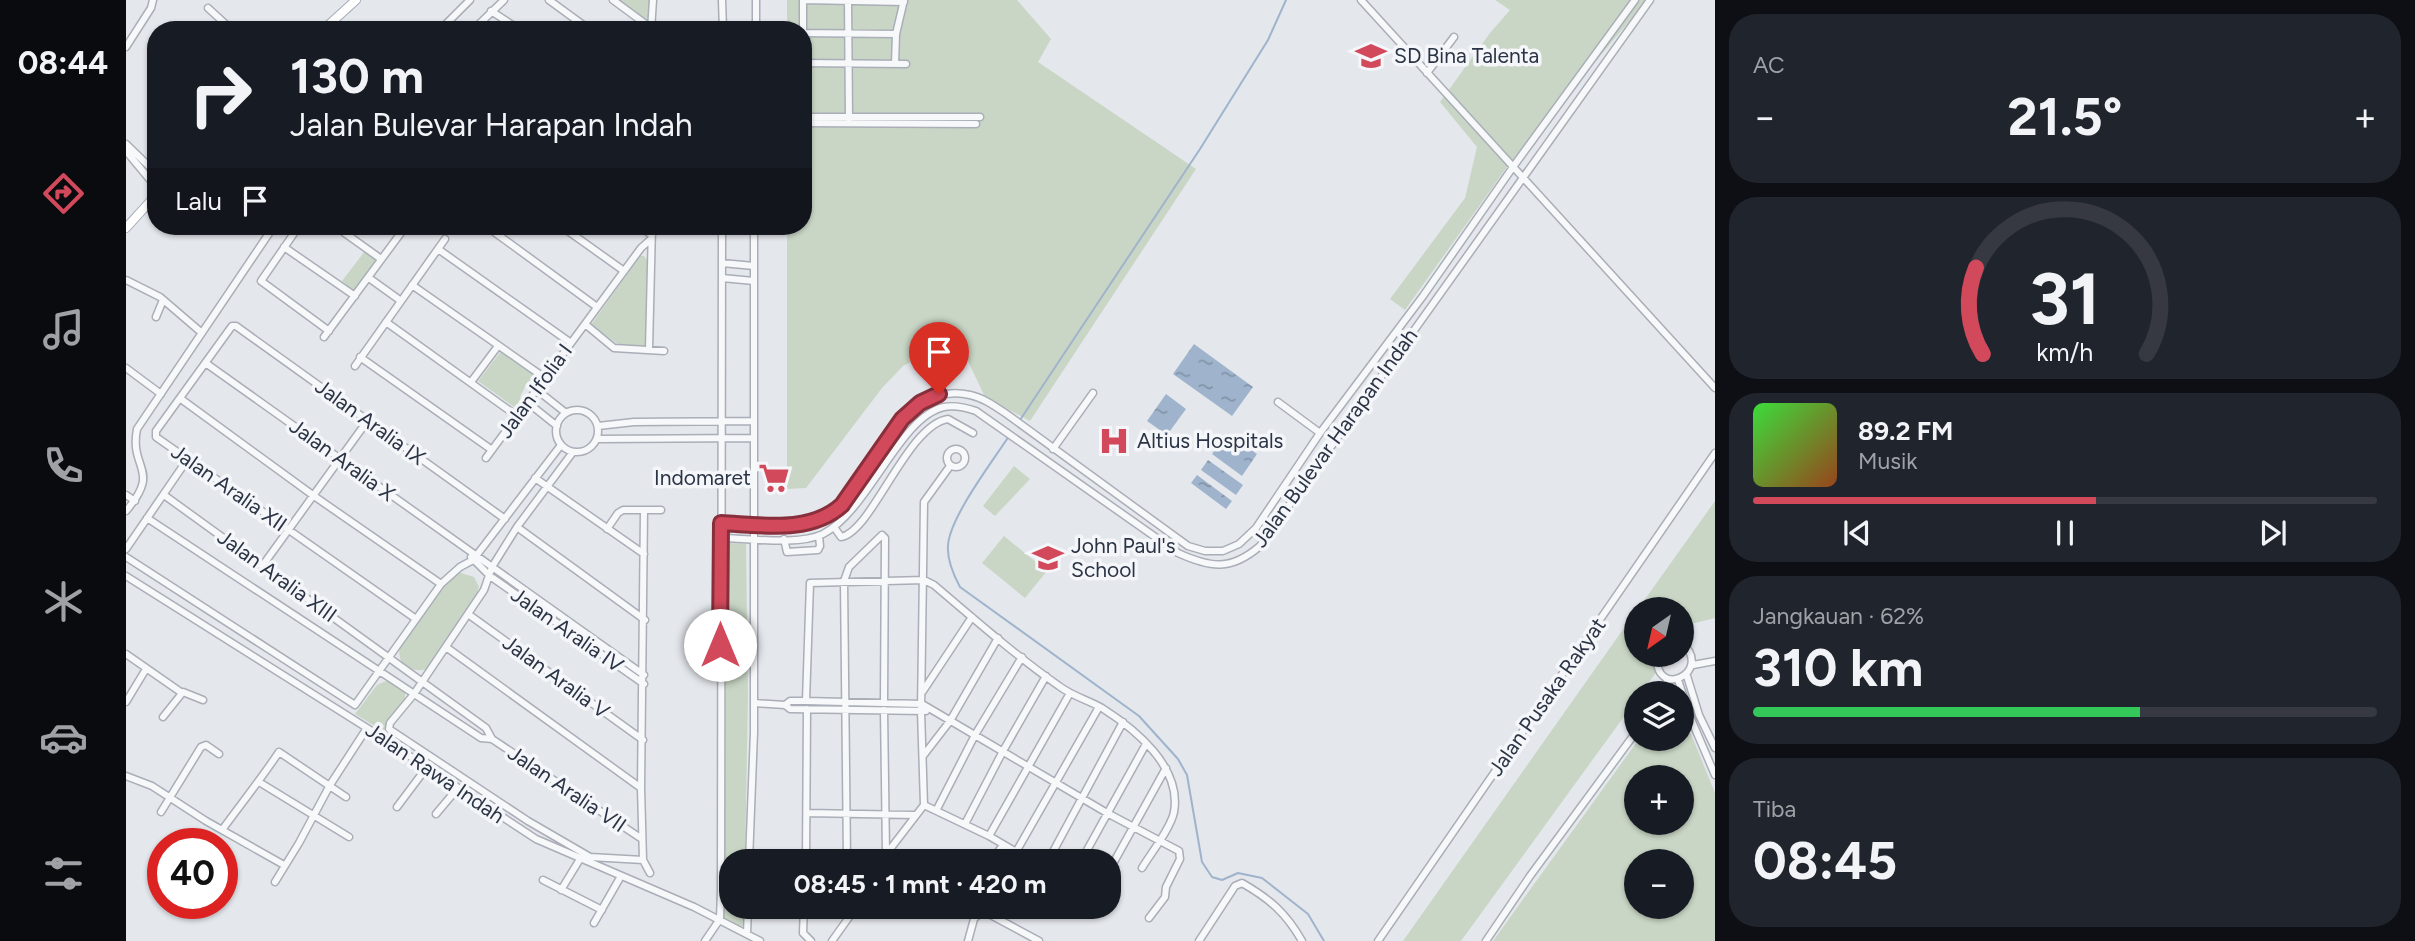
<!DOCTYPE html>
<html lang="id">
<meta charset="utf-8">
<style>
body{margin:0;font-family:Figtree,sans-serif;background:#20242c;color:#f1f3f6;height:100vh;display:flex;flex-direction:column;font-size:26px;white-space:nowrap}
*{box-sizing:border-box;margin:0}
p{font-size:23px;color:#9ea1a6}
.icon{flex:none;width:38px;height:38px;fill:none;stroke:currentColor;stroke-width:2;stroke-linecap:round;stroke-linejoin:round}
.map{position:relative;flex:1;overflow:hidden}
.side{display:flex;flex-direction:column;gap:14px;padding:14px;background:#0d0f14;width:700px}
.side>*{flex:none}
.banner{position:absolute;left:21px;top:21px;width:665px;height:214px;border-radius:28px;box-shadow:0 2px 5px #0004;background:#171b24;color:#f1f3f6;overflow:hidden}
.needle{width:46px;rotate:214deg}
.tools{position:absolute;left:1498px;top:597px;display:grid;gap:14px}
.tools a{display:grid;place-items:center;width:70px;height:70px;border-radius:50%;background:#171b24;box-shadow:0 2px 5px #0004;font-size:35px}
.speed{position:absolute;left:21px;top:828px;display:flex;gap:14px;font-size:35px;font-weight:700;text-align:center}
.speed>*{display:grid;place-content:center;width:91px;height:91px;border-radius:50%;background:#171b24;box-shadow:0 2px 5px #0004;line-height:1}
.speed .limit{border:10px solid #d22;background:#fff;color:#111}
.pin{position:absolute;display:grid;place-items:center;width:60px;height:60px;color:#fff;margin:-72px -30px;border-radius:50% 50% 50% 0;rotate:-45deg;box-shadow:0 0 7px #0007}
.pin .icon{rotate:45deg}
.me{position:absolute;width:77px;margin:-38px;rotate:0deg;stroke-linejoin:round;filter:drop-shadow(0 0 5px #0008)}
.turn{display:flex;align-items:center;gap:24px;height:147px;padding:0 28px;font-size:32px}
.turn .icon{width:91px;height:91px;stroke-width:2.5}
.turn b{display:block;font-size:49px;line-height:60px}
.then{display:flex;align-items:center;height:66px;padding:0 28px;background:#0003;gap:14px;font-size:26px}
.big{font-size:52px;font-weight:700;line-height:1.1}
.side .tile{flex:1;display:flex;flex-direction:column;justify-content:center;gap:10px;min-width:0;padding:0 24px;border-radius:28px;background:#20242c}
.side .dial{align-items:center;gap:0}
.dial svg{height:182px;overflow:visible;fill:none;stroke:#363941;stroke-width:7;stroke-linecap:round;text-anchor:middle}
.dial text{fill:#f1f3f6;stroke:none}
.song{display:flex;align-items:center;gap:21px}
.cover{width:84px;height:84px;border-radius:10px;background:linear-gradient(135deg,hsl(120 70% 55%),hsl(20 70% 35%))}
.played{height:7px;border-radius:4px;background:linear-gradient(90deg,#d1495b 55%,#363941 55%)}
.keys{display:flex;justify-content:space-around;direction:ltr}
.heat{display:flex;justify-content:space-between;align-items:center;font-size:38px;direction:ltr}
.charge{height:10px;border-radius:5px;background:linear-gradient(90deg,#34c759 62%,#363941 0)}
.trip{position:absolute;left:593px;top:849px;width:402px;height:70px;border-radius:28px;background:#171b24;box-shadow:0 2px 5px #0004;font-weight:700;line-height:70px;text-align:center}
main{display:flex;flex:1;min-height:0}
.tab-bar{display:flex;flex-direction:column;width:126px;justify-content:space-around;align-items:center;background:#090b0e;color:#9ea1a6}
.tab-bar .icon{width:49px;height:49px}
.tab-bar .current{color:#d1495b}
.tab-bar b{font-size:32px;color:#f1f3f6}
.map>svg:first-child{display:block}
.green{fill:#c9d6c5;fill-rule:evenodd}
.water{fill:url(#water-ripples)}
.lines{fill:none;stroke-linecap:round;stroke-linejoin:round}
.stream{stroke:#9fb4cc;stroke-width:2}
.minor-casing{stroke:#a9aeb7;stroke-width:9}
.major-casing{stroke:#a3abb8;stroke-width:10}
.minor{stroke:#f7f8fa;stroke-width:6}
.major{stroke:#fff;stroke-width:8}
.route-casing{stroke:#882f3b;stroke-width:18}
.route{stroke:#d1495b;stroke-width:12}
.labels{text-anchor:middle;stroke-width:7;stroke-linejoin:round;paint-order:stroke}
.poi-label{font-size:21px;fill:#2b3445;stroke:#f4f6f9;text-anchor:start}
.street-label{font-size:21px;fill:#2b3445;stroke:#f4f6f9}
</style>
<main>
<nav class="tab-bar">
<b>08:44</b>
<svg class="icon current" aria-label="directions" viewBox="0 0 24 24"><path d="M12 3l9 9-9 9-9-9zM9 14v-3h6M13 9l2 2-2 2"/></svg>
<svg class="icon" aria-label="music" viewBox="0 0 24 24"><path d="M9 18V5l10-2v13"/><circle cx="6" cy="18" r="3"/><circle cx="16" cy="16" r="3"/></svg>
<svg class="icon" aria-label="phone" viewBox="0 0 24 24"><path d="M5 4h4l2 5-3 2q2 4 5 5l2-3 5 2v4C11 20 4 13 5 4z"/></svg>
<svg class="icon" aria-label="climate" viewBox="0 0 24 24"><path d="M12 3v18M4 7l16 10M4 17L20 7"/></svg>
<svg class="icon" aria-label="car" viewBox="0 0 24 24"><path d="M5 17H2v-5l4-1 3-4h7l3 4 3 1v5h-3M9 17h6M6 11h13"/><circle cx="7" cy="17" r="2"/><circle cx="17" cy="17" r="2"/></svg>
<svg class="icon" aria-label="filters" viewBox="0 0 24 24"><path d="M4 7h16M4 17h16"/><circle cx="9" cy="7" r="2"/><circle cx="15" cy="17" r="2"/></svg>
</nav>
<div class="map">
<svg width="1589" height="941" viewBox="0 0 1589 941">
<defs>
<pattern id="water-ripples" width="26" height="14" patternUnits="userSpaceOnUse" patternTransform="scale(1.75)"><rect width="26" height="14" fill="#9fb4cc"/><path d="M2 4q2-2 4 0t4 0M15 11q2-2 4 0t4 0" fill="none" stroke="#8293a7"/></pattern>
</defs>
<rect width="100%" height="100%" fill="#e4e7ec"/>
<path class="green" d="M492 0H524V16L521 19 517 18Z
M661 0H891L925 39 912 62 1070 169 904 421 859 397 831 338 777 366 756 388 680 488 661 489V226H677V30H661Z
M1369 0H1521L1381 167 1279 310 1264 299 1339 198 1351 147 1314 102 1364 33 1384 10Z
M239 251 252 260 229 291 216 281Z
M514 256H518L522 261 520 346 493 345 465 325Z
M376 350 416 378 411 385 399 387 394 397 396 402 391 409 352 381Z
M888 466 904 479 869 516 857 506Z
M1589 501V618L1565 624 1556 637V609H1512Z
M878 536 921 571 899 598 856 563Z
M604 543 620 544 622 694 619 861H606V906L618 907V925L614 927 598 919 601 545Z
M332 572 348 577 353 587 350 596 303 669C286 673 270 667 274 647L321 580Z
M1510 611V654L1543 655 1515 693H1510V700L1335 941H1277Z
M260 681 267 682 279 690V698L257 731 229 714 251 685Z
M1556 731 1565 734 1589 793V941H1367L1513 739 1556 738ZM1510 777H1556V822H1510ZM1510 861H1556V906H1510Z"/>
<path class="water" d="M1068 344 1127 387 1106 416 1047 374Z
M1040 394 1060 409 1041 435 1021 421Z
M1102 433 1131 454 1116 476 1086 454Z
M1082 460 1117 485 1110 495 1075 470Z
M1071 475 1106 501 1100 509 1065 483Z"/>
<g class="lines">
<path class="stream" d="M894 420 1074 149 1142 40 1160 0
M883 436C867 461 823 518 822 546 821 560 827 574 834 587L1013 716 1052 759 1061 775 1076 862 1086 877 1096 880 1112 873 1136 878 1182 914 1198 941"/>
<g class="minor-casing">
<path id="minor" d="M423 0 464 30
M487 0 525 28
M596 0 597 30
M630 0V30
M677 0 778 2
M1235 0 1589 388
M722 1 723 118
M82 8 106 30
M365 11 394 30
M314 30 344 0
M347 30 378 0
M525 30 527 0
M677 30V0
M677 33 770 34
M0 47 25 8 27 0
M677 63 780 64
M769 64 770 34 778 0
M1301 73 1328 37
M677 117H854
M677 123 850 124
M0 144 30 173
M0 151 30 187
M173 226 135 281 203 331
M209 226 255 259
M360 226 471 307
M435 226 498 271
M512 226 526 235
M525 239 515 248 459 324 488 348 538 351
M158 247 229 296
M312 249 445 343
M596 263 628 266
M243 278 275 301
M596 278 628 281
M0 280 34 297 76 333
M286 285 419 378
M30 317 37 300
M260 322 391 416
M198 337 280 226
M523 349 526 226
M234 357 366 450
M81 364 518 675
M229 366 319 239
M0 368 35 394
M345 382 372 346
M411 390 440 413
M55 399 188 496 315 584
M401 402 431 426
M1152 402 1194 433
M430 431a21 21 0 1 1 42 0a21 21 0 1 1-42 0Z
M472 426 508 422 627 421
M471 439 627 438
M821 458a9 9 0 1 1 18 0a9 9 0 1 1-18 0Z
M927 449 967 393
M447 452 391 527 366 567 358 590 288 694 264 723 263 729 402 821 464 857 517 860
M360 458 459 324
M409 478 518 554
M0 495 9 501
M38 495 360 728 366 739 516 839
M518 510 515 788 517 860 524 873
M0 511C36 469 3 470 11 429L148 226
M21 518 355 738 366 739
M595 523C635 524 684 534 716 504 728 487 741 469 754 451 776 420 800 385 844 395 858 398 870 407 882 415L1062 546 1079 551H1097L1113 544 1130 528 1194 433 1297 296 1387 167 1509 0
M391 527 519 620
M708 527 715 537C746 532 781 425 822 419L847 433
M481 529 492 513 497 510H535
M594 538C622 538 672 546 697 534 743 510 774 416 818 407 829 405 841 408 850 411L1052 553C1085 568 1105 571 1134 546L1524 0
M658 539 661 552 692 550 694 546 693 536
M0 549 61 460
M0 557 229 705 315 584 334 567 347 560 435 445
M345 557 364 576 518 684
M137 565 242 420
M0 576 241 728 410 839 568 907 634 941
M342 614 517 740
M290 619 30 437V431L106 326H110L379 519
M320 647 515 788
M0 654 56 693
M1531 654C1527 702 1589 672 1556 643
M1567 665 1589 661
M1561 676 1573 715 1589 748
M1552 680 1565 719 1589 775
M797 691 846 617
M1535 693 1542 679
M680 701 684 583 798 580 808 585C848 619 889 655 933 686 946 696 962 700 976 708 1009 729 1056 767 1048 812 1045 828 1025 853 1016 868
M0 702 20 669
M628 703 659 705 664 701H680L796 704
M796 704 981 813 1053 851 1054 859 1040 887 1039 897 1023 918
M659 705 664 709 800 711
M758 710 760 853
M37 717 57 692 77 700
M797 756 824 721 872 638
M0 776 26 786 80 821 158 865
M133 782 223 837
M798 805 795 711 798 502 824 466
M798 805 863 836 906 861
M271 807 301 767
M811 809 849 735 896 657
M35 812 75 747 80 745 93 754
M681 813 789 815
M310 814 331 789
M839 824 877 751 920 676
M96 830C115 804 135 779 153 752L220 797
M863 836 944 693
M890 852 973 707
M623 861 628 732V226
M680 861 681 709
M721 861 718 581 723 567 756 535 759 538 758 702
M755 861 798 805
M865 861 877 845
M922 861 997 722
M955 861 1020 744
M984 869 1040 768
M417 880 476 910
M149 882 173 843 204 785 241 728
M435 890 454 859
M678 906 677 933 685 941
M468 923 495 876
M621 934 622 906
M579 941 594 919 595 891 596 226
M706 941 731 906
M842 941 848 919 855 912 861 913 913 941
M1073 941 1109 886 1116 883C1144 899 1160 913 1176 941
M1252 941 1589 453
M1360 941 1404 876 1510 732"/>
</g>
<g class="major-casing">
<path id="major" d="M197 30 230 0
M0 228 30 195"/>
</g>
<use href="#minor" class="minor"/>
<use href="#major" class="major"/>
</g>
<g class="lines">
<g class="route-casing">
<path id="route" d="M594 645 595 523C635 525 684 534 716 505L776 419 794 403 813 394"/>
</g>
<use href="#route" class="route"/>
</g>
<defs>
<g id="school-bare" transform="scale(2.415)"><path d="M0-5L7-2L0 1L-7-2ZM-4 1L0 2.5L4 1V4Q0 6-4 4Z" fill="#d1495b" stroke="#f4f6f9" stroke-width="2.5" paint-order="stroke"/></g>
<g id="hospital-bare" transform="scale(2.415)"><path d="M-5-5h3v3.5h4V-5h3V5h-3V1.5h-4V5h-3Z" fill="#d1495b" stroke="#f4f6f9" stroke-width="2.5" paint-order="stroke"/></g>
<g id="supermarket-bare" transform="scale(2.415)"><path d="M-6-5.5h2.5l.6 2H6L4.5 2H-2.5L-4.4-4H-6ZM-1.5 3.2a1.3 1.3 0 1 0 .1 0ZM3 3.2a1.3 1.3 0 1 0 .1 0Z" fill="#d1495b" stroke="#f4f6f9" stroke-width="2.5" paint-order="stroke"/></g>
</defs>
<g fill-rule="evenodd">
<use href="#school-bare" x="1245" y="56"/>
<use href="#hospital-bare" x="988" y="441"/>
<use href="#supermarket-bare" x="648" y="478"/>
<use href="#school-bare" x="922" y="558"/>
</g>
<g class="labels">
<g class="poi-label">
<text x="1268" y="63">SD Bina Talenta</text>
<text x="1011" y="448">Altius Hospitals</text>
<text x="625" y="485" text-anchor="end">Indomaret</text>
<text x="945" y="553">John Paul's<tspan x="945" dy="24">School</tspan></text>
</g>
<g class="street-label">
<text transform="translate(409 391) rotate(-54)" y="7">Jalan Ifolia I</text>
<text transform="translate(244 422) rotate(36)" y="7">Jalan Aralia IX</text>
<text transform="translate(1209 438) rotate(-54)" y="7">Jalan Bulevar Harapan Indah</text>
<text transform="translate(216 460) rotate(36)" y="7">Jalan Aralia X</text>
<text transform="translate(103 488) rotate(35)" y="7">Jalan Aralia XII</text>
<text transform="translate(151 576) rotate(36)" y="7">Jalan Aralia XIII</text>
<text transform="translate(441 630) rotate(35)" y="7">Jalan Aralia IV</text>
<text transform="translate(430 677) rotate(36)" y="7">Jalan Aralia V</text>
<text transform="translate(1421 697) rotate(-55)" y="7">Jalan Pusaka Rakyat</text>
<text transform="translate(309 773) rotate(34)" y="7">Jalan Rawa Indah</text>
<text transform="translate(441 789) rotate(34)" y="7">Jalan Aralia VII</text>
</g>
</g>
</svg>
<div class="tools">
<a><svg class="needle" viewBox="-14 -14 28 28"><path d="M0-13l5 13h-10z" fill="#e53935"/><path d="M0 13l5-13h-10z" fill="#9ea1a6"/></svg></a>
<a><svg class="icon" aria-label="layers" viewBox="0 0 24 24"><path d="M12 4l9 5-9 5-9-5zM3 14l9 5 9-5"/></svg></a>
<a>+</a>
<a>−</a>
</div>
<div class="speed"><div class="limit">40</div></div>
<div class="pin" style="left:813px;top:394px;background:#d93025"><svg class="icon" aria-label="arrive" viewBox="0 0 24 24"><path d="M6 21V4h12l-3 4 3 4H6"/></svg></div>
<svg class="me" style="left:594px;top:645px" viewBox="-20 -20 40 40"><circle r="19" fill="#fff"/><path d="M0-13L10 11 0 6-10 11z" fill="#d1495b"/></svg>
<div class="trip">08:45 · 1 mnt · 420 m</div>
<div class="banner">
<div class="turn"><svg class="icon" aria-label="right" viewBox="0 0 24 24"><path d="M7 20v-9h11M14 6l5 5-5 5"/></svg><div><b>130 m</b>Jalan Bulevar Harapan Indah</div></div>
<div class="then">Lalu<svg class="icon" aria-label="arrive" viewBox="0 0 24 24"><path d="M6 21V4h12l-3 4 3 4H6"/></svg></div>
</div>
</div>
<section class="side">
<div class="tile"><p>AC</p>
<div class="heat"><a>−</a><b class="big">21.5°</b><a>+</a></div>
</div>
<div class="tile dial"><svg viewBox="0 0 100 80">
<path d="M14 69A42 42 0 1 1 86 69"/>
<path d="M14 69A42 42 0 0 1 11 31" stroke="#d1495b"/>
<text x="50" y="56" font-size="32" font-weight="700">31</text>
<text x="50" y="72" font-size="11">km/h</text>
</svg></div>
<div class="tile">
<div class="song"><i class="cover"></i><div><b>89.2 FM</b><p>Musik</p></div></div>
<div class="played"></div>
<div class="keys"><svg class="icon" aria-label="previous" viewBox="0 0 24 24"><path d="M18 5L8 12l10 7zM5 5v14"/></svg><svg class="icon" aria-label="pause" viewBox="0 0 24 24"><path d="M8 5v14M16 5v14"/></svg><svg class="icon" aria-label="next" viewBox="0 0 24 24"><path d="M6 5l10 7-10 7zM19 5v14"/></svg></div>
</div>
<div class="tile"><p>Jangkauan · 62%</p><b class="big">310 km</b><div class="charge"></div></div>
<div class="tile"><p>Tiba</p><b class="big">08:45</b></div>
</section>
</main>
